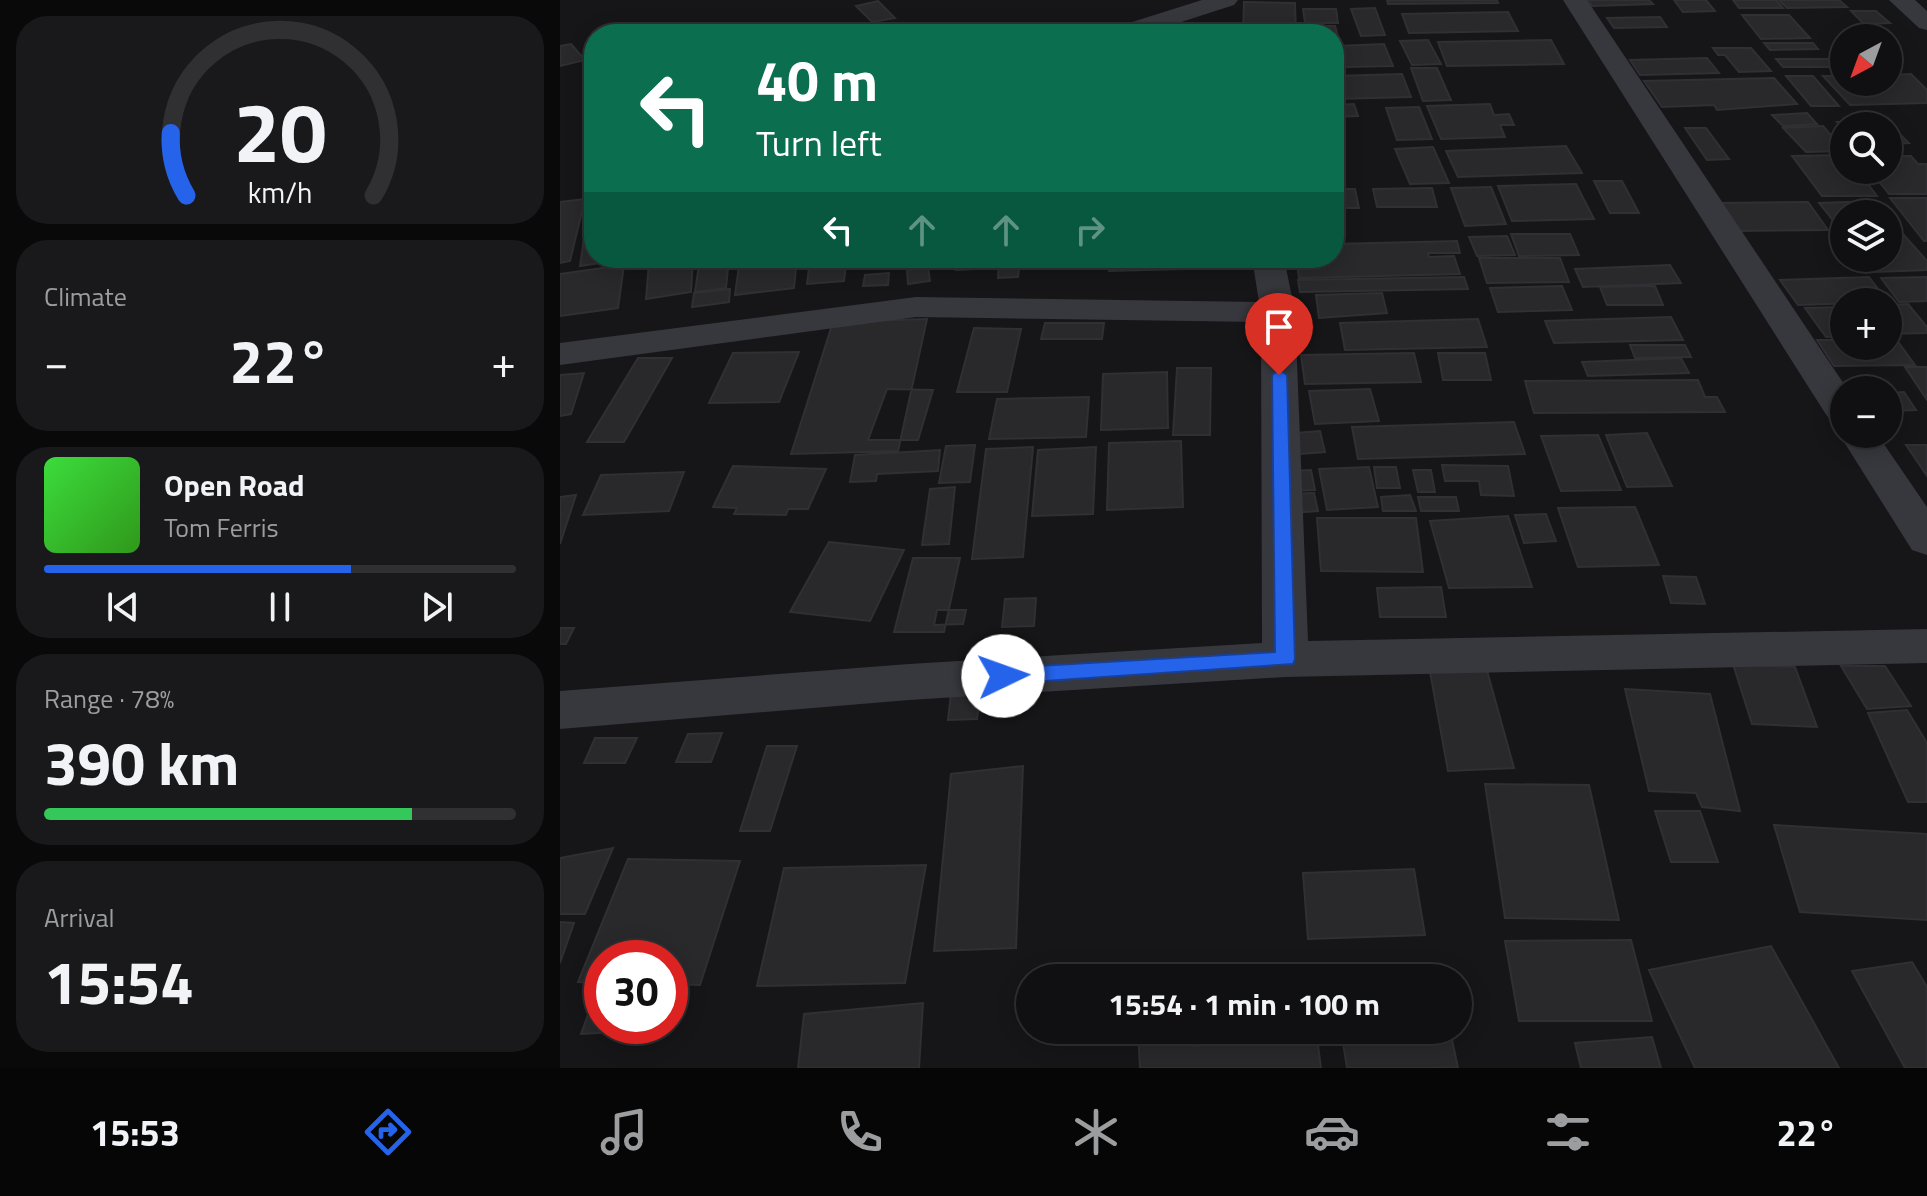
<!DOCTYPE html>
<meta charset="utf-8">
<style>
body{margin:0;font-family:"Titillium Web",sans-serif;background:#19191b;color:#f1f3f6;height:100vh;display:flex;flex-direction:column;font-size:30px;white-space:nowrap}
*{box-sizing:border-box;margin:0}
p{font-size:26px;color:#9c9d9f}
.icon{flex:none;width:44px;height:44px;fill:none;stroke:currentColor;stroke-width:2;stroke-linecap:round;stroke-linejoin:round}
.map{position:relative;flex:1;overflow:hidden}
.details{display:flex;flex-direction:column;gap:16px;padding:16px;background:#09090a;width:560px}
.details>*{flex:none}
.guide{position:absolute;left:24px;top:24px;width:760px;height:244px;border-radius:32px;box-shadow:0 4px 20px #0003,0 0 0 2px #303032;background:#0b6e4f;color:#fff;overflow:hidden}
.needle{width:52px;rotate:221deg}
.fabs{position:absolute;left:1270px;top:24px;display:grid;gap:16px}
.fabs a{display:grid;place-items:center;width:72px;height:72px;border-radius:50%;background:#101012;box-shadow:0 4px 20px #0003,0 0 0 2px #303032;font-size:40px}
.speed{position:absolute;left:24px;top:940px;display:flex;gap:16px;font-size:40px;font-weight:700;text-align:center}
.speed>*{display:grid;place-content:center;width:104px;height:104px;border-radius:50%;background:#101012;box-shadow:0 4px 20px #0003,0 0 0 2px #303032;line-height:1}
.speed .limit{border:12px solid #d22;background:#fff;color:#111}
.pin{position:absolute;display:grid;place-items:center;width:68px;height:68px;color:#fff;margin:-82px -34px;border-radius:50% 50% 50% 0;rotate:-45deg;box-shadow:0 0 8px #0007}
.pin .icon{rotate:45deg}
.me{position:absolute;width:88px;margin:-44px;rotate:87deg;stroke-linejoin:round;filter:drop-shadow(0 0 6px #0008)}
.turn{display:flex;align-items:center;gap:28px;height:168px;padding:0 40px;font-size:36px}
.turn .icon{width:104px;height:104px;stroke-width:2.5}
.turn b{display:block;font-size:56px;line-height:68px}
.lanes{display:flex;align-items:center;height:76px;padding:0 40px;background:#0003;justify-content:center;gap:40px;direction:ltr}
.lanes .off{opacity:.35}
.big{font-size:60px;font-weight:700;line-height:1.1}
.details .tile{flex:1;display:flex;flex-direction:column;justify-content:center;gap:12px;min-width:0;padding:0 28px;border-radius:32px;background:#19191b}
.details .dial{align-items:center;gap:0}
.dial svg{height:208px;overflow:visible;fill:none;stroke:#303032;stroke-width:7;stroke-linecap:round;text-anchor:middle}
.dial text{fill:#f1f3f6;stroke:none}
.song{display:flex;align-items:center;gap:24px}
.cover{width:96px;height:96px;border-radius:12px;background:linear-gradient(135deg,hsl(120 70% 55%),hsl(110 70% 35%))}
.played{height:8px;border-radius:4px;background:linear-gradient(90deg,#2563eb 65%,#303032 65%)}
.keys{display:flex;justify-content:space-around;direction:ltr}
.heat{display:flex;justify-content:space-between;align-items:center;font-size:44px;direction:ltr}
.charge{height:12px;border-radius:6px;background:linear-gradient(90deg,#34c759 78%,#303032 0)}
.trip{position:absolute;left:456px;top:964px;width:456px;height:80px;border-radius:40px;background:#101012;box-shadow:0 4px 20px #0003,0 0 0 2px #303032;font-weight:700;line-height:80px;text-align:center}
.menu{display:flex;height:128px;justify-content:space-around;align-items:center;background:#060607;color:#9c9d9f}
.menu .icon{width:56px;height:56px}
.menu .current{color:#2563eb}
.menu b{font-size:36px;color:#f1f3f6}
main{display:flex;flex:1;min-height:0}
.map>svg:first-child{display:block}
.building{fill:#29292c;stroke:#303034;stroke-width:2;fill-rule:evenodd}
.lines{fill:none;stroke-linecap:round;stroke-linejoin:round}
.minor{fill:#37383d;fill-rule:evenodd}
.route{fill:#2563eb;stroke:#184099;stroke-width:2}
</style>
<main>
<section class="details">
<div class="tile dial"><svg viewBox="0 0 100 80">
<path d="M14 69A42 42 0 1 1 86 69"/>
<path d="M14 69A42 42 0 0 1 8 45" stroke="#2563eb"/>
<text x="50" y="56" font-size="32" font-weight="700">20</text>
<text x="50" y="72" font-size="11">km/h</text>
</svg></div>
<div class="tile"><p>Climate</p>
<div class="heat"><a>−</a><b class="big">22°</b><a>+</a></div>
</div>
<div class="tile">
<div class="song"><i class="cover"></i><div><b>Open Road</b><p>Tom Ferris</p></div></div>
<div class="played"></div>
<div class="keys"><svg class="icon" aria-label="previous" viewBox="0 0 24 24"><path d="M18 5L8 12l10 7zM5 5v14"/></svg><svg class="icon" aria-label="pause" viewBox="0 0 24 24"><path d="M8 5v14M16 5v14"/></svg><svg class="icon" aria-label="next" viewBox="0 0 24 24"><path d="M6 5l10 7-10 7zM19 5v14"/></svg></div>
</div>
<div class="tile"><p>Range · 78%</p><b class="big">390 km</b><div class="charge"></div></div>
<div class="tile"><p>Arrival</p><b class="big">15:54</b></div>
</section>
<div class="map">
<svg width="1367" height="1068" viewBox="0 0 1367 1068">
<rect width="100%" height="100%" fill="#161618"/>
<path class="building" d="M827 0H937L938 3 828 4Z
M1028 0H1089L1093 4 1032 6Z
M1114 0H1146L1155 11 1123 12Z
M1173 0H1216L1223 8H1179Z
M1219 0H1279L1287 7 1227 8Z
M318 1 335 18 312 22 296 6Z
M684 2 735 3 736 34H683Z
M815 8 825 35 801 36 791 9Z
M743 9H776L778 23H745Z
M1291 11H1316L1330 23 1304 24Z
M948 12 958 31 849 33 842 14Z
M1182 15H1229L1250 38 1201 39Z
M1100 17 1107 27 1054 28 1047 18Z
M745 26H775L778 36 746 34Z
M868 40 881 64 852 65 840 41Z
M991 40 1004 64 887 66 878 42Z
M1204 43H1253L1258 49 1210 50Z
M11 44 25 60 0 66V46Z
M824 44 833 66 786 67 778 46Z
M1153 48H1191L1211 71 1179 72 1165 55H1158Z
M1147 58 1159 73 1080 75 1070 60Z
M1216 59H1268L1274 67H1223Z
M851 68H877L891 100 863 101Z
M842 74 851 97 774 99V76Z
M1351 74 1367 90V103L1290 105 1263 76H1284V82H1328V75Z
M1226 76H1253L1279 106H1251Z
M1214 78 1237 104 1157 110 1154 105 1102 107 1084 81Z
M794 104 798 116 774 117V105Z
M930 104 934 115 949 114 954 125H940L945 137 881 139 867 106Z
M859 107 872 139 837 140 826 108Z
M1247 113 1257 124 1223 126 1212 115Z
M1326 121 1349 143 1328 144V126H1284V130L1277 122Z
M1263 126 1284 151 1246 152 1223 128Z
M1125 128H1146L1169 159 1147 160Z
M1006 146 1022 173 898 177 886 151Z
M873 147 889 183 850 184 835 149Z
M1284 155V170H1297L1317 196H1262L1232 156Z
M1328 156H1351L1358 164H1367V194H1329L1310 170H1328Z
M1034 181H1062L1079 213H1050Z
M1016 184 1034 219 952 221 938 186Z
M931 187 946 224 905 226 891 188Z
M872 188 877 207H817L813 189Z
M774 189H795L799 208H774Z
M1330 198H1367V241H1364Z
M25 199 10 261 0 263V202Z
M1314 201 1325 214H1284V234L1259 203Z
M1248 202 1268 230 1176 231 1158 203Z
M1328 217 1367 261V270L1315 272 1304 258H1328Z
M34 223V258L66 259 20 266 26 224Z
M951 234H1010L1019 255 959 256Z
M947 236 955 255 917 256 909 237Z
M897 241 900 253H868L869 257 894 256 900 274 739 278 736 258H774V244Z
M133 258 131 292 86 299 89 263Z
M140 258H169L166 288 135 292Z
M180 258H237L234 288 175 295Z
M293 258H323L322 267 291 269Z
M348 258H389L390 263 349 268Z
M397 258H436V268L396 270Z
M549 258H623V269L549 271Z
M919 258H1000L1009 282 927 283Z
M460 262 458 277 438 278 439 263Z
M64 265 58 308 0 316V274Z
M286 265 284 281 247 284 249 268Z
M1110 265 1121 283 1023 287 1015 269Z
M368 268 370 281 348 284 347 270Z
M329 273 328 285 303 286 305 275Z
M904 277 908 289 740 292 738 280Z
M1309 277 1328 302 1238 305 1220 280Z
M1367 277V301L1339 302 1321 278Z
M1002 286 1012 310 938 312 930 288Z
M1095 286 1103 305H1047L1040 287Z
M170 289 169 302 132 307 134 293Z
M822 293 827 313 759 318 756 295Z
M1348 304 1367 327V333L1328 334V305Z
M1284 307V336L1266 337 1245 308Z
M1111 317 1123 340 994 343 985 321Z
M367 319 338 451 231 454 273 322Z
M918 319 927 347 785 350 780 323Z
M485 323H544L542 339H481Z
M414 328 461 329 447 392H397Z
M1328 339H1336L1355 365 1274 366 1257 340H1284V346H1328Z
M1070 345H1125L1131 357 1075 358Z
M239 352 219 402 149 403 173 353Z
M854 353 861 382 745 384 741 355Z
M878 353H925L931 380H883Z
M78 358H112L64 442H27Z
M1121 358 1129 373 1028 376 1022 362Z
M1345 367H1367V400Z
M617 368H651L650 435H613Z
M607 372 608 428 541 430 543 374Z
M24 373 11 414 0 416V375Z
M1138 380 1145 397H1157L1165 412 974 413 965 381Z
M327 389 373 390 358 440H308Z
M810 389 819 421 755 424 749 391Z
M1344 392 1356 410 1328 411V393Z
M529 397 526 437 429 439 437 399Z
M954 422 965 454 798 459 792 427Z
M760 431 765 452 740 454 736 433Z
M1087 433 1112 486 1067 487 1046 435Z
M1038 435 1061 490 1001 491 981 436Z
M621 441 623 507 547 510 549 443Z
M415 445 410 482 379 483 386 446Z
M1346 445H1367V476Z
M473 447 463 557 412 559 426 449Z
M536 447 533 514 472 516 478 450Z
M380 450 378 471 317 474 316 481 290 482 295 455Z
M882 465 948 466 954 496 921 495 919 481H885Z
M173 466 266 469 248 509H228L226 515 174 514 177 508 153 507Z
M809 467 818 507 767 510 759 469Z
M814 467H836L840 488H817Z
M751 470 755 490 730 491 727 471Z
M853 470H871L875 492H858Z
M124 472 109 511 23 515 41 475Z
M395 487 389 544 362 545 370 489Z
M754 493 758 511 731 513 727 494Z
M16 495 0 544V497Z
M850 495 856 511H823L821 497Z
M858 497H896L899 511H861Z
M1075 507 1099 565 1018 567 998 508Z
M986 514 996 541 964 543 955 515Z
M948 516 972 587 889 588 870 521Z
M757 518H856L863 572 761 571Z
M269 542 344 550 310 621 230 612Z
M353 558H400L384 632H334Z
M1103 576 1136 577 1145 604 1111 603Z
M881 587 886 617H820L817 588Z
M476 598 474 626 442 627 445 599Z
M377 610H406L403 624 374 625Z
M0 628H14L6 644H0Z
M1173 664 1235 667 1257 727 1192 724Z
M1281 666H1325L1351 706 1307 709Z
M926 667 954 768 888 771 870 672Z
M1065 689 1150 694 1180 811 1142 807 1136 793 1089 791Z
M421 692 417 719 388 720 391 693Z
M1347 710 1367 743V802H1348L1308 713Z
M162 733 151 762H116L128 734Z
M35 738H77L65 763H24Z
M207 746H237L210 831H180Z
M463 766 456 948 374 951 391 774Z
M925 784 1029 785 1059 920 945 918Z
M1095 811H1140L1158 862H1111Z
M1214 825 1367 834V920L1240 912Z
M53 848 25 914H0V858Z
M68 859 180 861 140 985 110 984V958H42V983L18 982Z
M366 865 345 983 197 986 224 868Z
M854 869 865 935 748 939 743 873Z
M0 922 14 923 0 963Z
M1071 940 1092 1021H959L945 941Z
M1211 946 1279 1068H1135L1089 970Z
M1352 962 1367 987V1068H1345L1292 971Z
M34 998H42V1026H109L108 1029 21 1034Z
M363 1003 359 1068H238L244 1014Z
M578 1030H756L761 1068H580ZM714 1033 716 1040 635 1046V1040Z
M781 1030H890L898 1068H787Z
M1092 1037 1101 1068H1021L1015 1043Z"/>
<g class="lines">
<path class="minor" d="M642 0H678L674 5 584 34H547L550 29Z
M1003 0H1027L1288 390H1284V425L1271 421 1265 413Z
M1329 0H1355L1367 11V30L1359 28Z
M692 258H724L735 312 748 641 1367 629V663L725 677 349 700 0 729V691L349 664 702 643 701 322 356 317 0 365V343L356 297 699 302Z
M1284 426V434H1317L1367 507V555L1352 550 1279 434Z"/>
</g>
<path class="route" d="M719 370 727 375 735 659 733 664 443 684 436 682 433 676 436 671 443 668 715 652 712 375Z"/>
</svg>
<div class="fabs">
<a><svg class="needle" viewBox="-14 -14 28 28"><path d="M0-13l5 13h-10z" fill="#e53935"/><path d="M0 13l5-13h-10z" fill="#9c9d9f"/></svg></a>
<a><svg class="icon" aria-label="search" viewBox="0 0 24 24"><circle cx="10" cy="10" r="6"/><path d="M15 15l6 6"/></svg></a>
<a><svg class="icon" aria-label="layers" viewBox="0 0 24 24"><path d="M12 4l9 5-9 5-9-5zM3 14l9 5 9-5"/></svg></a>
<a>+</a>
<a>−</a>
</div>
<div class="speed"><div class="limit">30</div></div>
<div class="pin" style="left:719px;top:375px;background:#d93025"><svg class="icon" aria-label="arrive" viewBox="0 0 24 24"><path d="M6 21V4h12l-3 4 3 4H6"/></svg></div>
<svg class="me" style="left:443px;top:676px" viewBox="-20 -20 40 40"><circle r="19" fill="#fff"/><path d="M0-13L10 11 0 6-10 11z" fill="#2563eb"/></svg>
<div class="trip">15:54 · 1 min · 100 m</div>
<div class="guide">
<div class="turn"><svg class="icon" aria-label="left" viewBox="0 0 24 24"><path d="M17 20v-9H6M10 6l-5 5 5 5"/></svg><div><b>40 m</b>Turn left</div></div>
<div class="lanes"><svg class="icon" aria-label="left" viewBox="0 0 24 24"><path d="M17 20v-9H6M10 6l-5 5 5 5"/></svg><svg class="icon off" aria-label="ahead" viewBox="0 0 24 24"><path d="M12 20V5M6 11l6-6 6 6"/></svg><svg class="icon off" aria-label="ahead" viewBox="0 0 24 24"><path d="M12 20V5M6 11l6-6 6 6"/></svg><svg class="icon off" aria-label="right" viewBox="0 0 24 24"><path d="M7 20v-9h11M14 6l5 5-5 5"/></svg></div>
</div>
</div>
</main>
<nav class="menu">
<b>15:53</b>
<svg class="icon current" aria-label="directions" viewBox="0 0 24 24"><path d="M12 3l9 9-9 9-9-9zM9 14v-3h6M13 9l2 2-2 2"/></svg>
<svg class="icon" aria-label="music" viewBox="0 0 24 24"><path d="M9 18V5l10-2v13"/><circle cx="6" cy="18" r="3"/><circle cx="16" cy="16" r="3"/></svg>
<svg class="icon" aria-label="phone" viewBox="0 0 24 24"><path d="M5 4h4l2 5-3 2q2 4 5 5l2-3 5 2v4C11 20 4 13 5 4z"/></svg>
<svg class="icon" aria-label="climate" viewBox="0 0 24 24"><path d="M12 3v18M4 7l16 10M4 17L20 7"/></svg>
<svg class="icon" aria-label="car" viewBox="0 0 24 24"><path d="M5 17H2v-5l4-1 3-4h7l3 4 3 1v5h-3M9 17h6M6 11h13"/><circle cx="7" cy="17" r="2"/><circle cx="17" cy="17" r="2"/></svg>
<svg class="icon" aria-label="filters" viewBox="0 0 24 24"><path d="M4 7h16M4 17h16"/><circle cx="9" cy="7" r="2"/><circle cx="15" cy="17" r="2"/></svg>
<b>22°</b>
</nav>
